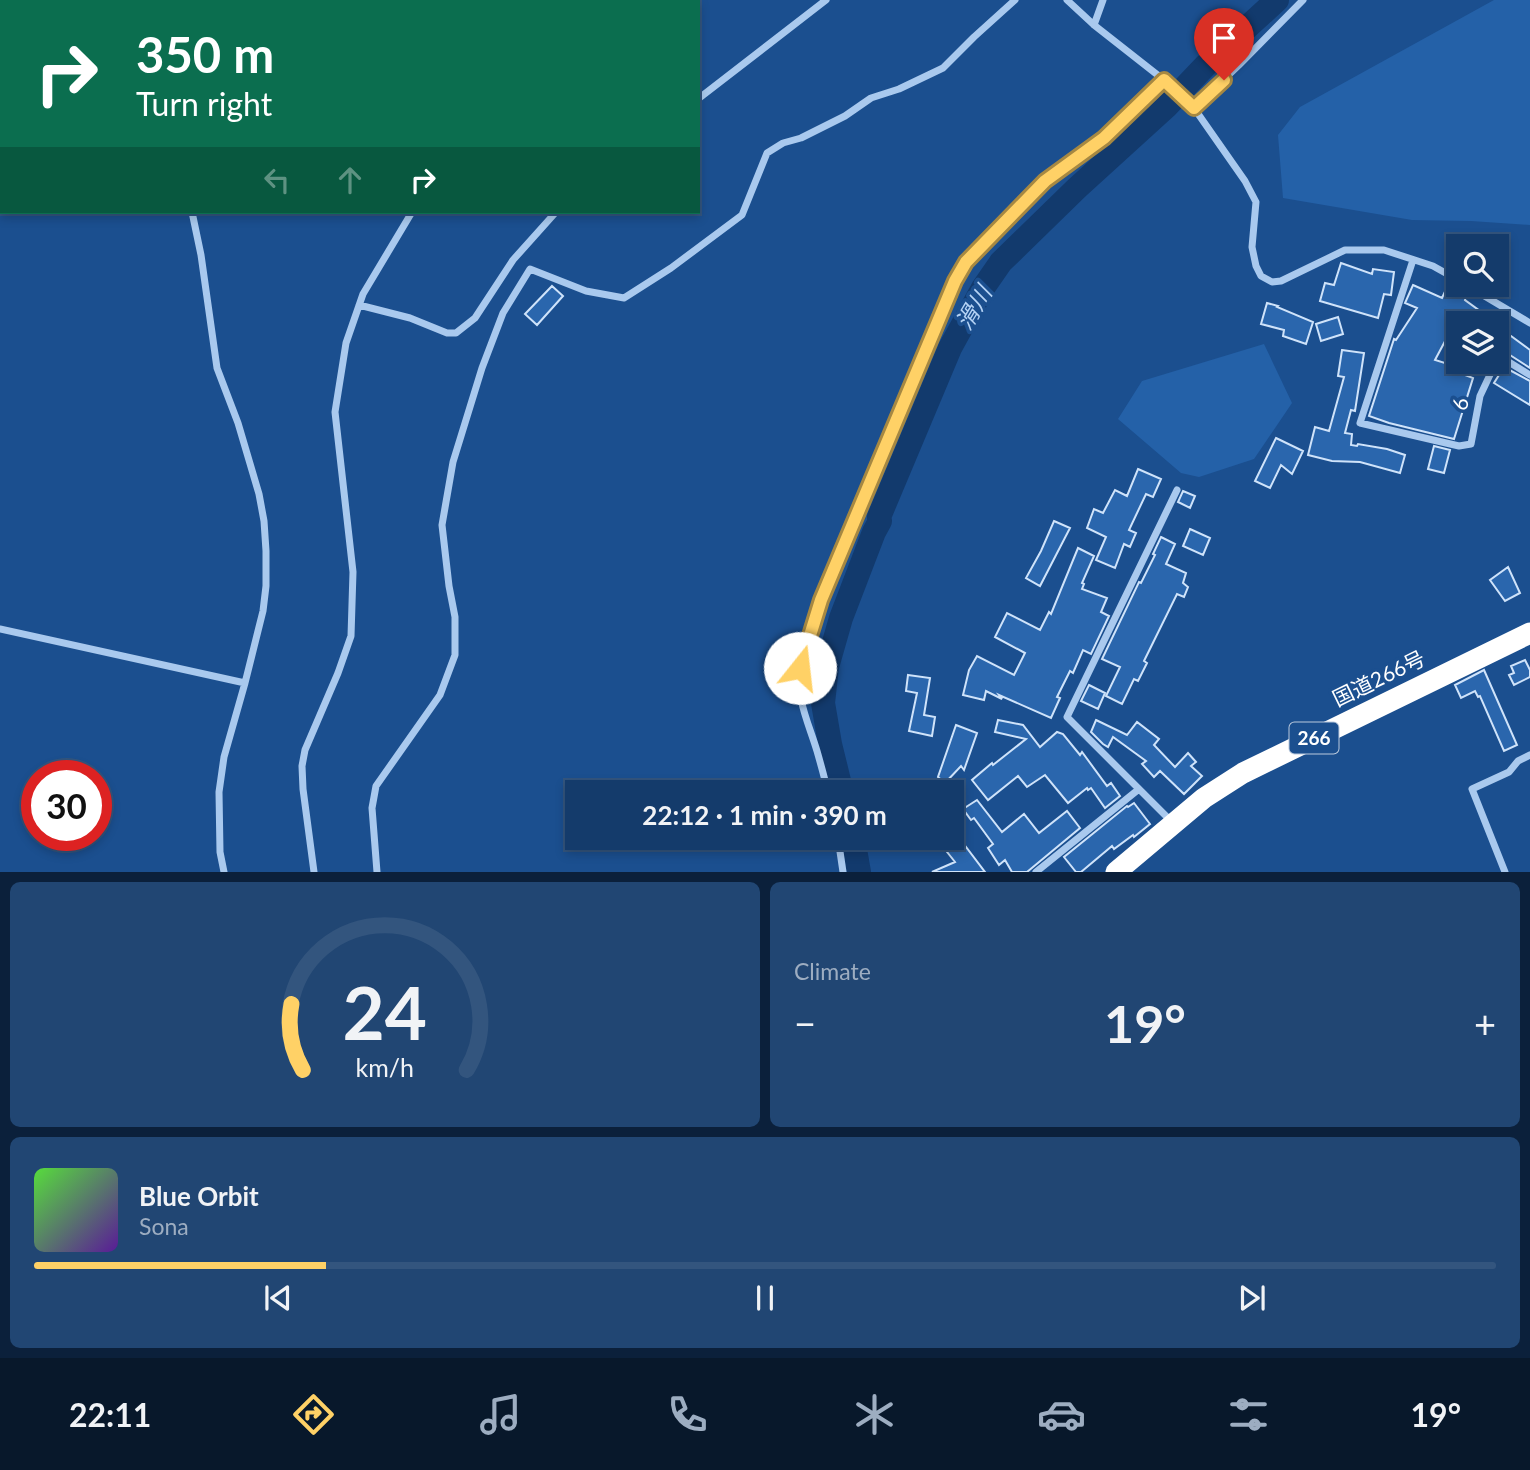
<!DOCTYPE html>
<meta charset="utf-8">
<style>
body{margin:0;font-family:Lato,"Noto Sans JP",sans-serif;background:#214673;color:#f1f3f6;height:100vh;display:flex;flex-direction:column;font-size:26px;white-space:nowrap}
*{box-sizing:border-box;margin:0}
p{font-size:23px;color:#9dadc1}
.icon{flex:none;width:38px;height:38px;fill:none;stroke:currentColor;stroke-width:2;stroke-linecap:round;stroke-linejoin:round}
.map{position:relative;height:872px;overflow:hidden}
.side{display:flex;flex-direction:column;gap:10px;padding:10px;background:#0b203b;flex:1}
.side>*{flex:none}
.hud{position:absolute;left:0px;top:0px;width:700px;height:214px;box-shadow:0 4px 10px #0003,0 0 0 2px #33557e;background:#0b6e4f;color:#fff;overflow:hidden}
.buttons{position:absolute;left:1446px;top:234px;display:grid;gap:14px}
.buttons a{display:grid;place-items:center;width:63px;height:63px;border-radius:0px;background:#143b6b;box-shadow:0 4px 10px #0003,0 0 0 2px #33557e;font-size:35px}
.speed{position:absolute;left:21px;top:760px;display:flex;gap:14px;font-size:35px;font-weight:700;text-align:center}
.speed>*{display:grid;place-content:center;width:91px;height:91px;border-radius:50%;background:#143b6b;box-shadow:0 4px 10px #0003,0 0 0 2px #33557e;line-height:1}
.speed .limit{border:10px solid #d22;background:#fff;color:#111}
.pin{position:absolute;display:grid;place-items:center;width:60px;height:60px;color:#fff;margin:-72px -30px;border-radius:50% 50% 50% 0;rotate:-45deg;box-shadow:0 0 7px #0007}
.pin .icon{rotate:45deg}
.me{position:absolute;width:77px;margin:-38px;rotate:16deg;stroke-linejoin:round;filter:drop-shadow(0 0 5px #0008)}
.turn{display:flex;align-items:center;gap:24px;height:147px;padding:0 21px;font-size:32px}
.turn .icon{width:91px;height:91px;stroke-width:2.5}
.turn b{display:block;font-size:49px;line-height:60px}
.lanes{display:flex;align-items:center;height:66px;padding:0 21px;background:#0003;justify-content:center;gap:35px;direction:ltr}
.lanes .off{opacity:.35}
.big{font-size:52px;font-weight:700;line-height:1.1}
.side .widget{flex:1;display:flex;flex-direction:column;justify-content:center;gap:10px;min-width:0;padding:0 24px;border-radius:10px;background:#214673}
.side .dial{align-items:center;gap:0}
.dial svg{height:182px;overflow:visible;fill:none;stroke:#33557e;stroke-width:7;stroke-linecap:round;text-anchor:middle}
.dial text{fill:#f1f3f6;stroke:none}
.song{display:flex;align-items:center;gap:21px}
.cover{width:84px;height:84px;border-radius:10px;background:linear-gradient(135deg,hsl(110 70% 55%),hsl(270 70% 35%))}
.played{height:7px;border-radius:4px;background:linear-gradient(90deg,#ffd166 20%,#33557e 20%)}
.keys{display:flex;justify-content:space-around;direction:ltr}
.heat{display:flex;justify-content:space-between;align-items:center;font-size:38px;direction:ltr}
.side .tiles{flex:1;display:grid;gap:10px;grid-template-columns:1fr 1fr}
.widget:last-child{grid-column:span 2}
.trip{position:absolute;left:565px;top:780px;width:399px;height:70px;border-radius:0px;background:#143b6b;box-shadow:0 4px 10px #0003,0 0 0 2px #33557e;font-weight:700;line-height:70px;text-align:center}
.menu{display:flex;height:112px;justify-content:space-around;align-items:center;background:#08182b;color:#9dadc1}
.menu .icon{width:49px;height:49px}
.menu .current{color:#ffd166}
.menu b{font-size:32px;color:#f1f3f6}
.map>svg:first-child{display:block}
.green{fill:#2461a8}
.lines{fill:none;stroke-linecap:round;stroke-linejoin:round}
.river{stroke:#123a6d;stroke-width:24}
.building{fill:#2a66ad;stroke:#cfe3fa;stroke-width:2}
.street{stroke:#a9c9ee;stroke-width:7}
.highway{stroke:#fff;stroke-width:21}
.route-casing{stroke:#a68842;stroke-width:18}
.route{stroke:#ffd166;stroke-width:12}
.labels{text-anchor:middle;stroke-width:7;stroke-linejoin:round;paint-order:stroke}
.shield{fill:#1b4f8f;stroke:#bbcadd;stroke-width:2}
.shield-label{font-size:19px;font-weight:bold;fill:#fff}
.street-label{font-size:21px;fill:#fff;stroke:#1b4f8f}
.water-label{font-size:23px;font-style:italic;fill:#b5d3f5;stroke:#1b4f8f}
</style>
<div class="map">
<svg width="1530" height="872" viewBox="0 0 1530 872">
<rect width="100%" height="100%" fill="#1b4f8f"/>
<path class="green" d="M1494 0H1530V225L1471 221 1412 220 1283 198 1278 135 1300 107Z
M1264 344 1292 403 1254 459 1199 477 1181 473 1118 419 1142 381Z"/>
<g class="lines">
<path class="river" d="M842 793 830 744 823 703 827 667 841 618 874 532 880 521 879 517 950 348 983 288 1001 262 1077 188 1166 107 1206 65 1277 0
M853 838 859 872"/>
</g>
<path class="building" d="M1341 263 1372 274 1373 269 1394 272 1391 295 1384 294 1378 318 1320 301 1325 283 1334 285Z
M1413 285 1442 298 1448 285 1467 294 1465 300 1498 324H1458L1454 332 1451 330 1435 360 1461 368 1460 373 1473 378 1454 439 1389 423 1369 416 1394 339 1396 340 1417 308 1405 303Z
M552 286 563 296 537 325 525 314Z
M1267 303 1278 306 1277 307 1313 322 1306 344 1283 336 1284 330 1261 324Z
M1338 317 1343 334 1321 341 1316 324Z
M1496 325 1530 350V368L1496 346Z
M1342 350 1364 353 1355 411 1351 410 1345 433 1352 434 1351 445 1357 446 1358 444 1387 449 1405 455 1400 473 1360 462 1332 461 1308 455 1315 427 1329 431 1344 377 1338 376Z
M1504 367 1530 381V405L1494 383Z
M1276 438 1303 451 1292 474 1281 465 1270 488 1255 481Z
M1434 446 1450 450 1444 473 1428 469Z
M1138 469 1161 479 1153 497 1146 494 1129 530 1136 533 1130 547 1124 544 1115 568 1096 560 1106 537 1087 528 1094 509 1103 513 1115 490 1127 496Z
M1183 491 1195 496 1190 508 1178 502Z
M1054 521 1070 528 1040 586 1026 578 1041 551Z
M1190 529 1210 538 1203 555 1183 546Z
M1161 537 1175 544 1166 564 1186 573 1183 583 1188 587 1184 597 1177 594 1144 661 1147 663 1138 681 1134 679 1122 704 1106 696 1120 667 1102 659 1139 582 1141 583 1155 555 1153 554Z
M1078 548 1094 556 1082 583 1084 584 1082 589 1107 598 1101 612 1109 616 1091 654 1083 650 1073 673 1070 671 1057 697 1060 698 1051 718 999 695 1002 699 986 691 984 700 963 695 969 670 977 656 1014 675 1025 653 995 637 1007 613 1040 630 1049 612 1051 614Z
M1508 567 1520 593 1505 601 1490 580Z
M1525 660 1530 670V677L1514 685 1509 675 1514 673 1511 666Z
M1484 670 1517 745 1504 751 1480 696 1478 697 1475 691 1461 698 1455 685Z
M908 675 930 678 924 715 935 717 932 736 909 731 917 693 906 691Z
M1089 685 1105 693 1098 709 1081 701Z
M998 720 1023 725 1040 747 1057 732 1063 734 1080 755 1082 752 1107 786 1111 783 1120 796 1105 808 1091 788 1088 790 1087 788 1068 803 1045 775 1027 787 1018 776 988 800 972 780 992 763 993 765 1026 739 995 732Z
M1096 720 1127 735 1137 722 1159 739 1154 745 1175 767 1188 753 1196 762 1191 766 1202 776 1184 794 1160 771 1154 777 1142 764 1146 761 1113 737 1108 747 1103 744 1091 732Z
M956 725 977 733 964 770 961 766 945 783 938 777Z
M977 800 1002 832 1024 814 1039 833 1067 811 1080 828 1027 872H1012L1005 860 999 865 988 848 993 844 974 818 971 820 963 809Z
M1134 803 1150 824 1134 837 1133 835 1114 849 1112 846 1081 872H1076L1064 857 1127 806 1128 807Z
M957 835 985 872H932L955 862 936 838H952Z"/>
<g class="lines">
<path class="street" d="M126 0 127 2
M404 0 405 2
M1067 0 1094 25 1164 80 1194 108 1245 181 1256 202 1252 247 1256 266 1261 276 1272 282 1281 281 1345 250H1384L1433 266 1458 280
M1094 25 1103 0
M698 99 826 0
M1194 108 1239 65 1303 0
M0 168 2 169
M192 212 201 255 217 368 238 423 259 494 264 521 266 551V586L263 611 245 683 224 757 219 792 220 852 224 872
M1413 260 1360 423 1459 446 1471 444 1480 396 1496 362
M1466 285 1530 323
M359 305 410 318 447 333H456L475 318 513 260 556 212
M1496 362 1499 356 1530 375
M0 629 245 683
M828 793C825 779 821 765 817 751 808 721 796 700 800 667 804 645 814 622 821 600L955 281 966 262 1045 181 1104 138 1164 80
M1173 823 1067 717 1177 490
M838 838 843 872
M314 872 303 789 302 766 305 750 338 673 351 636 353 572 335 412 346 343 363 294 412 212
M377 872 372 808 376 786 440 695 455 655V617L449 586 442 525 453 462 482 368 503 313 530 269 586 291 624 298 671 268 742 215 767 153 783 143 801 138 845 116 871 98 899 89 943 68 974 37 1015 0
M1036 872 1139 789
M1505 872 1472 789 1509 772 1518 761 1530 755"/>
<path class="highway" d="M1116 872 1204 798 1243 773 1530 633"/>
</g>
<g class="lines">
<g class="route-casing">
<path id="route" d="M800 668 821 600 955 281 966 262 1045 181 1104 138 1164 80 1194 108 1224 80"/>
</g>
<use href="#route" class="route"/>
</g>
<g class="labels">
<rect class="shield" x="1289.5" y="722.5" width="49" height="31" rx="5"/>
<g class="shield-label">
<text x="1314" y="745">266</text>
</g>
<g class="street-label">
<text transform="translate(1461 404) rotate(-78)" y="7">6</text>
<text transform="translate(1379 679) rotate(-26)" y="7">国道266号</text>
</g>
<g class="water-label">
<text transform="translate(974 308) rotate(-59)" y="8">滑川</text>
</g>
</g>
</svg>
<div class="buttons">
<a><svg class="icon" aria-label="search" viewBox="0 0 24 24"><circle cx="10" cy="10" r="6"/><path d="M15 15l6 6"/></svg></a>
<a><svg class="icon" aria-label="layers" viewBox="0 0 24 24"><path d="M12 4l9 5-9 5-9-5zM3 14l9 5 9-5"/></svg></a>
</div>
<div class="speed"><div class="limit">30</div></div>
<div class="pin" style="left:1224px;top:80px;background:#d93025"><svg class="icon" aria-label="arrive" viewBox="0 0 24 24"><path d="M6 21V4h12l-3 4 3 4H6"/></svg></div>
<svg class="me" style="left:800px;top:668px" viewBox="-20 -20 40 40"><circle r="19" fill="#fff"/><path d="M0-13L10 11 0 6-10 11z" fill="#ffd166"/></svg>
<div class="trip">22:12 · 1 min · 390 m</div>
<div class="hud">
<div class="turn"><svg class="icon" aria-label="right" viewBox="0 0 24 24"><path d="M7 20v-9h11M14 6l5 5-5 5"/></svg><div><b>350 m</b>Turn right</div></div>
<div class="lanes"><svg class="icon off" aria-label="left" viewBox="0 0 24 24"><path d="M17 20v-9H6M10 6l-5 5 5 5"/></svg><svg class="icon off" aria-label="ahead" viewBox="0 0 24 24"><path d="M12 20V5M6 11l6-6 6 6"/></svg><svg class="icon" aria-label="right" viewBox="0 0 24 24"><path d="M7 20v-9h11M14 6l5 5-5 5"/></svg></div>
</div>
</div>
<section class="side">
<div class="tiles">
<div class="widget dial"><svg viewBox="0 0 100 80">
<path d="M14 69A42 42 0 1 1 86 69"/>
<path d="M14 69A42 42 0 0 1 9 40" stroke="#ffd166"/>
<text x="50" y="56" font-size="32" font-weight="700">24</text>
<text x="50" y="72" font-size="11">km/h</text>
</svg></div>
<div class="widget"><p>Climate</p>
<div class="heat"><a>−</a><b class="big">19°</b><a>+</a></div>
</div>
<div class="widget">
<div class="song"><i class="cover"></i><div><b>Blue Orbit</b><p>Sona</p></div></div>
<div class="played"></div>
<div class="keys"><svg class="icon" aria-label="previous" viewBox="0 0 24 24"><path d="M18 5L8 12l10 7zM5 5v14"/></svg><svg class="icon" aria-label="pause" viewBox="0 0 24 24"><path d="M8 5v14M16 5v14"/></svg><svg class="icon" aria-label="next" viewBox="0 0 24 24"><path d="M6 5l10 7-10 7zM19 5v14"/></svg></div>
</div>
</div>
</section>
<nav class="menu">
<b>22:11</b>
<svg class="icon current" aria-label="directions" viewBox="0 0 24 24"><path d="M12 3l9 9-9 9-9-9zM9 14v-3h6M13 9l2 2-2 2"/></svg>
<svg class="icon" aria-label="music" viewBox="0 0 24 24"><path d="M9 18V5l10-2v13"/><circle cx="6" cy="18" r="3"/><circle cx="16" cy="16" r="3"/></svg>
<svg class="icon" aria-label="phone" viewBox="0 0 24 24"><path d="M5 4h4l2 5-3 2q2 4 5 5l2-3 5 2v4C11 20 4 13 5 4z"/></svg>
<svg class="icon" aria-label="climate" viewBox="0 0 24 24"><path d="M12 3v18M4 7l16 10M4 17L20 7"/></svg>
<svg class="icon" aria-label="car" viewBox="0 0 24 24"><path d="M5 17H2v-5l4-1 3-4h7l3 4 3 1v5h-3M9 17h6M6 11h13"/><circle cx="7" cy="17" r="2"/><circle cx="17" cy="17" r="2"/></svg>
<svg class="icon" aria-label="filters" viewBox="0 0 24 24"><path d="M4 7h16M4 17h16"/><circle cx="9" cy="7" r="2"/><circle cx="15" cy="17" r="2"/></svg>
<b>19°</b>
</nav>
